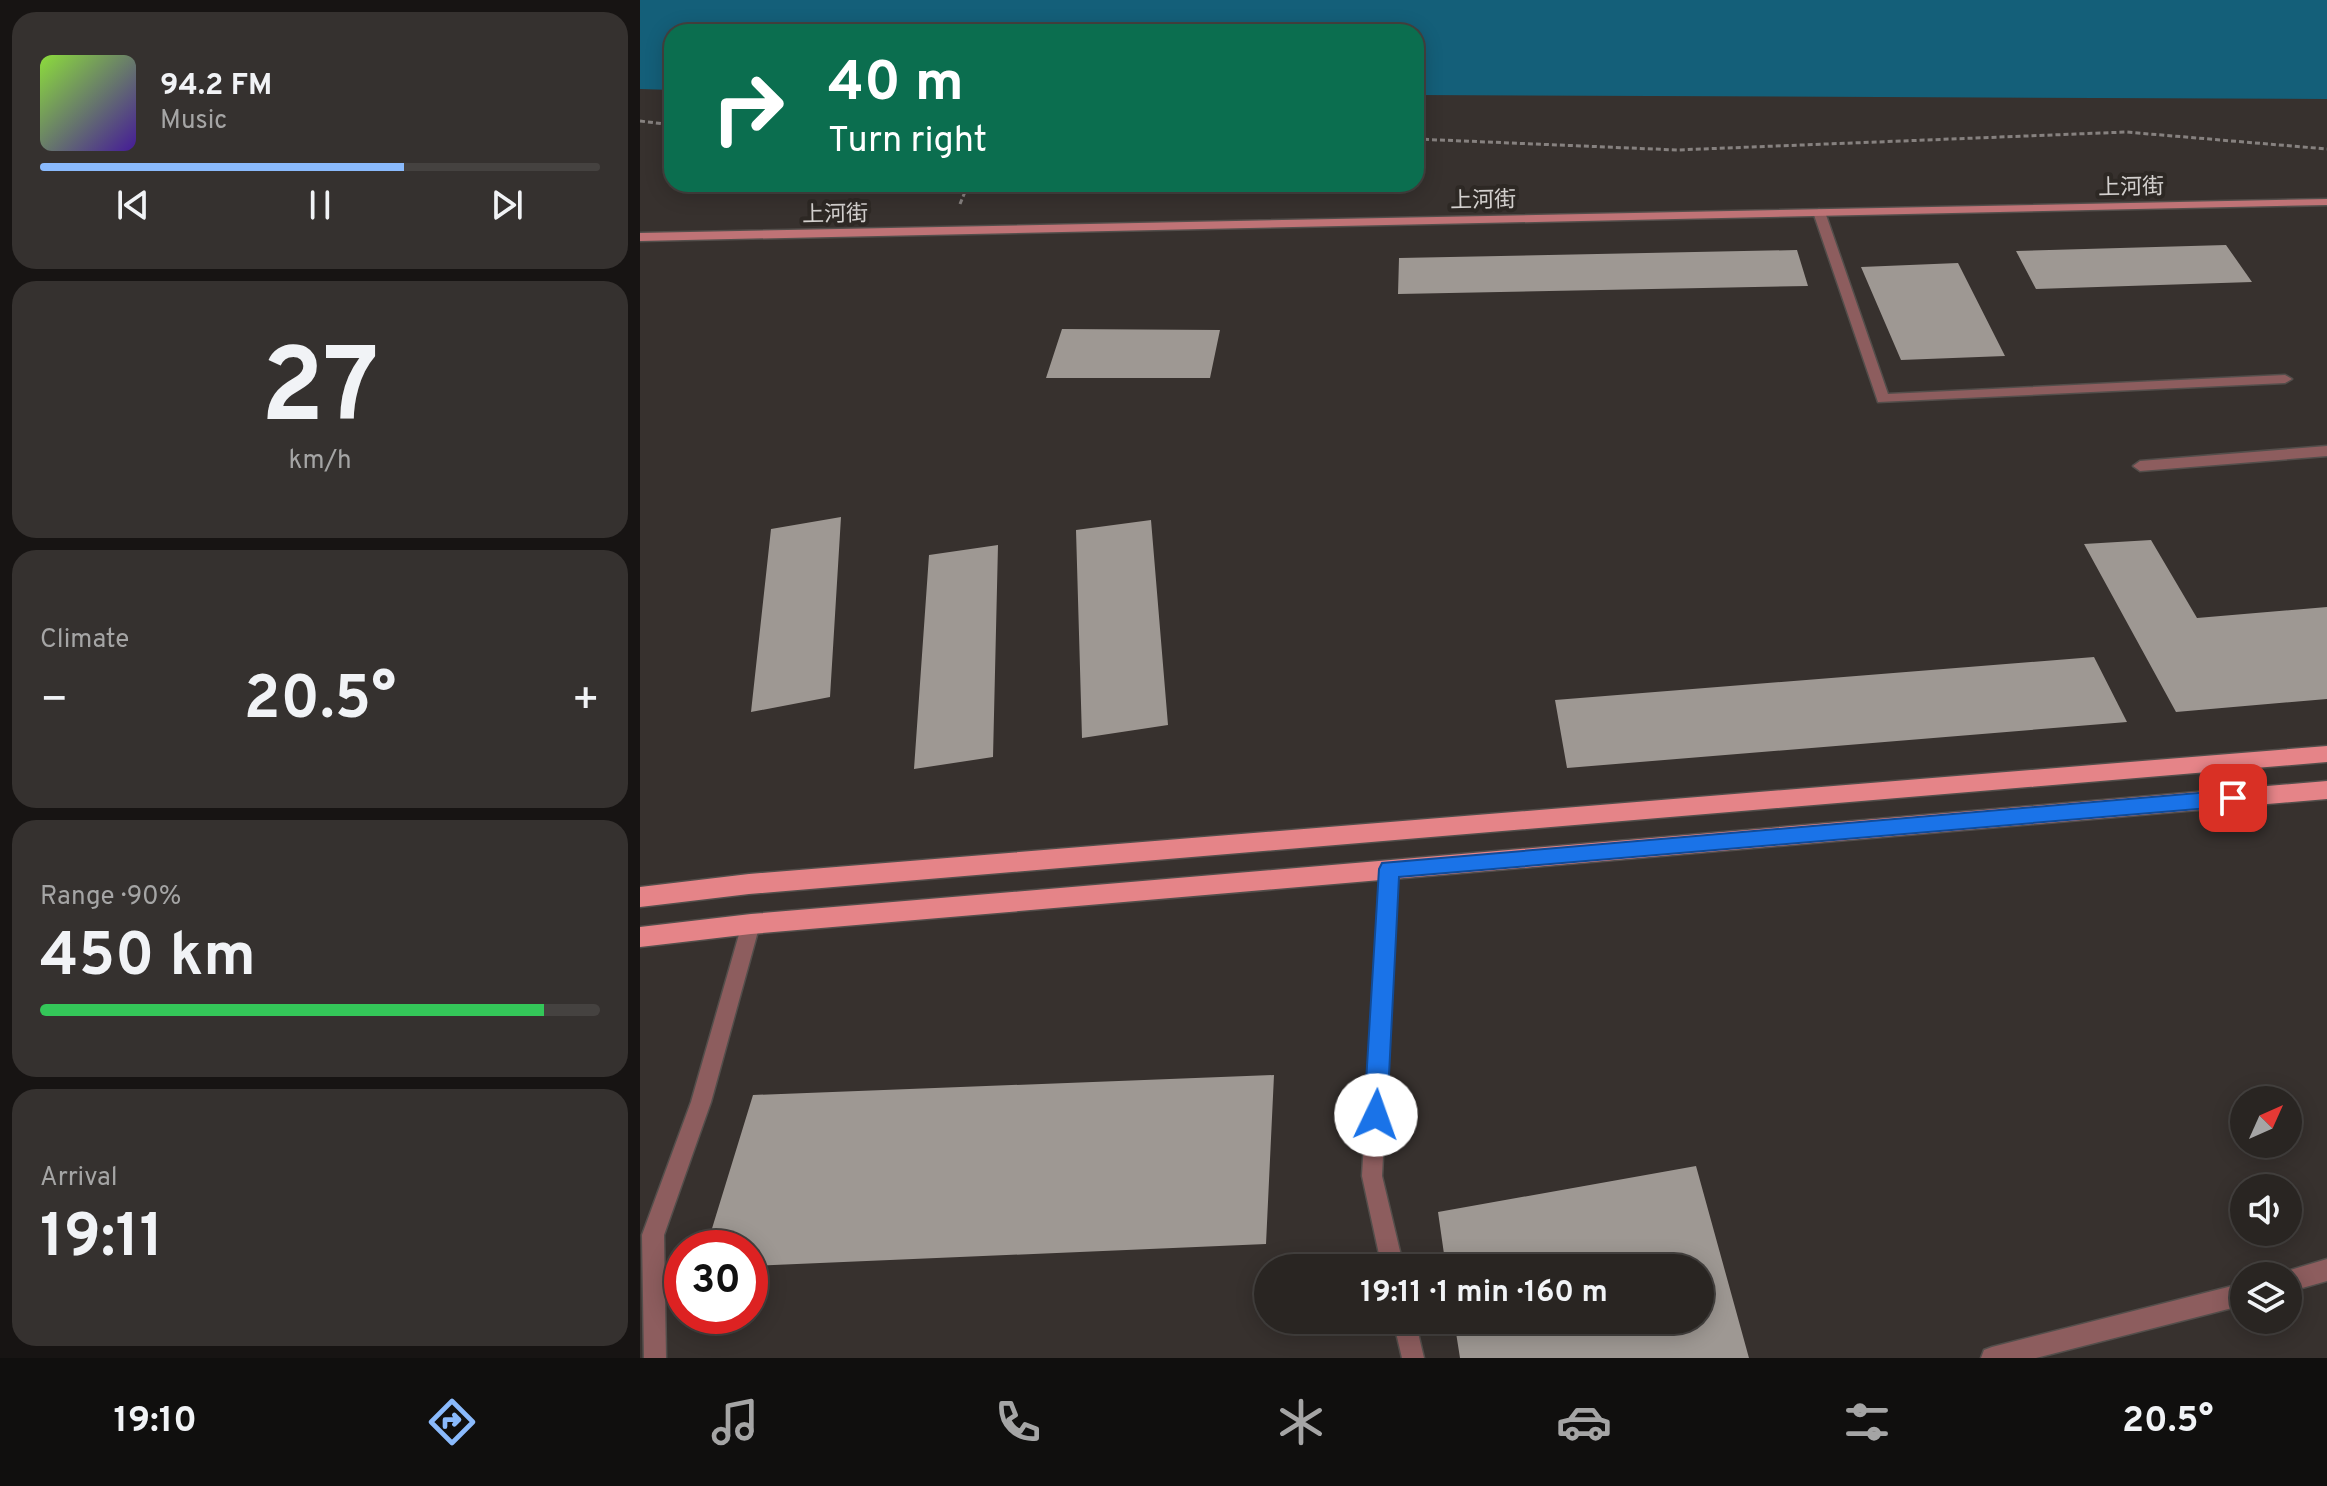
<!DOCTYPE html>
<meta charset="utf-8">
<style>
body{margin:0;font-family:Overpass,"Noto Sans SC",sans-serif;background:#35312f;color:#f1f3f6;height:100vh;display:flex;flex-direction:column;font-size:30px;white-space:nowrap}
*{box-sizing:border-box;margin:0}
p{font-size:26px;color:#a5a5a5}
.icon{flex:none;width:44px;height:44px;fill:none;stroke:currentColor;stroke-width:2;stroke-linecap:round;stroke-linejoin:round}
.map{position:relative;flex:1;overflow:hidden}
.details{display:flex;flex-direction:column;gap:12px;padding:12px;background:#171413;width:640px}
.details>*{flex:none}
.top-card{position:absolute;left:24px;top:24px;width:760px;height:168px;border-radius:24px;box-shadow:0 4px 20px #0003,0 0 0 2px #454240;background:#0b6e4f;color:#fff;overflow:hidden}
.needle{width:52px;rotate:45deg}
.buttons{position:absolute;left:1590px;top:1086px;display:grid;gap:16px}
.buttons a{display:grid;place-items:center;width:72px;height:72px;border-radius:50%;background:#292522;box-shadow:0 4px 20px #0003,0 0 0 2px #454240;font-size:40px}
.speed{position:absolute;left:24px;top:1230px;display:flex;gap:16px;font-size:40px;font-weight:700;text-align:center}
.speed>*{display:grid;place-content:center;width:104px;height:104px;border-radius:50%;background:#292522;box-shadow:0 4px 20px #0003,0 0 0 2px #454240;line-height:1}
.speed .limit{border:12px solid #d22;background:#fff;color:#111}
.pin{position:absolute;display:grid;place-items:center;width:68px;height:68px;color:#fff;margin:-34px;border-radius:16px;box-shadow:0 4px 12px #0006}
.me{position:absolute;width:88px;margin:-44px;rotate:3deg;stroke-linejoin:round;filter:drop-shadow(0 0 6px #0008)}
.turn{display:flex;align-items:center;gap:28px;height:168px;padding:0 32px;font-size:36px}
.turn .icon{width:104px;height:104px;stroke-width:2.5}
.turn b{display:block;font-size:56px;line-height:68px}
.big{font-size:60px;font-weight:700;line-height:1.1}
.details .tile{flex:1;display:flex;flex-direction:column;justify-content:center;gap:12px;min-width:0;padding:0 28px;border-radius:24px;background:#35312f}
.details .dial{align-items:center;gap:0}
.dial b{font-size:104px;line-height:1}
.song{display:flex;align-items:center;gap:24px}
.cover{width:96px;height:96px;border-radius:12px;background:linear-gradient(135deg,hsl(90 70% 55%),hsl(260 70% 35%))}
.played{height:8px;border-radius:4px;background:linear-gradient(90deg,#8abafc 65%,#454240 65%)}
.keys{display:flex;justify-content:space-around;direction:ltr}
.heat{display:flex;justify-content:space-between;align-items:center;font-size:44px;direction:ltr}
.charge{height:12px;border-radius:6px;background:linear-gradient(90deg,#34c759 90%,#454240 0)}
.trip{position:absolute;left:614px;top:1254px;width:460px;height:80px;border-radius:40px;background:#292522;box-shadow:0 4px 20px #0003,0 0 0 2px #454240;font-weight:700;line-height:80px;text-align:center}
.menu{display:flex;height:128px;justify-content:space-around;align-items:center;background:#100f0e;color:#a5a5a5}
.menu .icon{width:56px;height:56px}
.menu .selected{color:#8abafc}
.menu b{font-size:36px;color:#f1f3f6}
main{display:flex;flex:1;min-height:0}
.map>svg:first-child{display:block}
.water{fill:#145f79}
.building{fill:#9e9893}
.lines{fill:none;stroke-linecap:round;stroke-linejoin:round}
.lane-casing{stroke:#534e4b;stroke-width:3}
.street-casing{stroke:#534e4b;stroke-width:3}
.secondary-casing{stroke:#534e4b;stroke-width:3}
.primary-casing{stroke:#534e4b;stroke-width:3}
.path{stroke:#86817f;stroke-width:3;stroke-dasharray:5 3;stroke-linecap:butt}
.lane{fill:#8d5d5e;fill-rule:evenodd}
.street{fill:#8d5d5e;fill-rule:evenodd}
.secondary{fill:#bf7376;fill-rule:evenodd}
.primary{fill:#e58488;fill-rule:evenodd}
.route{fill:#1a73e8;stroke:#114b97;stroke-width:2}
.labels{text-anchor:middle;stroke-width:8;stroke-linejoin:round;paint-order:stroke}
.far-street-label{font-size:22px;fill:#d4d1cf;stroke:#2d2824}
</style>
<main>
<section class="details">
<div class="tile">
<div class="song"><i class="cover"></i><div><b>94.2 FM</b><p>Music</p></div></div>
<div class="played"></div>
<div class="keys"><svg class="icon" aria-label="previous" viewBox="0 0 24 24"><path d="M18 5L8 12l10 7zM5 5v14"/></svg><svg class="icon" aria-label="pause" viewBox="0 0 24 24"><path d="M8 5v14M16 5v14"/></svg><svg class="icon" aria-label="next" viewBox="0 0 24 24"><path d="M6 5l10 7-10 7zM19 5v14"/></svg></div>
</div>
<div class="tile dial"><b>27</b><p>km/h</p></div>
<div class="tile"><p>Climate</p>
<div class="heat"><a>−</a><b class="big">20.5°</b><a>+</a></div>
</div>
<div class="tile"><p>Range · 90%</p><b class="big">450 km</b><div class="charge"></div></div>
<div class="tile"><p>Arrival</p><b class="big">19:11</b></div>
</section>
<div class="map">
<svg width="1687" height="1358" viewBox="0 0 1687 1358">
<rect width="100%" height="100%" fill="#37312e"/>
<path class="water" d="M0 0H1687V99L776 95V32H32V90L0 89Z"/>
<path class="building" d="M1586 245 1612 282 1396 289 1376 251Z
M1157 250 1168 286 758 294 759 258Z
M1318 263 1365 356 1261 360 1221 267Z
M422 329 580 330 570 378H406Z
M201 517 190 697 111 712 131 529Z
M511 520 528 725 442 738 436 530Z
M1511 540 1557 618 1687 607V699L1536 712 1444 544Z
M358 545 353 757 274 769 289 555Z
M1454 657 1487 722 927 768 915 700Z
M634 1075 626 1244 110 1266V1248H66L113 1095Z
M1056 1166 1109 1358H820L814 1320H1060V1268H806L798 1212Z"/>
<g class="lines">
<g class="lane-casing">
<path id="lane" d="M1687 446V456L1500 471 1493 466 1500 461Z"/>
</g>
<g class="street-casing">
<path id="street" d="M1179 209 1185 212 1248 394 1645 375 1652 379 1645 383 1238 402 1173 212Z
M749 861 755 864 758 869 742 1176 764 1268H742L722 1176 740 869 743 864Z
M111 916 117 918 120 924 71 1102 24 1235 26 1358H4L2 1235 51 1102 102 924 105 918Z
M1687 1259V1281L1648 1292V1276H1639L1640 1273Z
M1604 1283V1305L1396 1358H1341L1344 1350 1352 1347Z
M753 1320H775L784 1358H762Z"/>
</g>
<g class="secondary-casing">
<path id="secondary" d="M1687 199V205L0 241V233Z"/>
</g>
<g class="primary-casing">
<path id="primary" d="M1687 746V762L109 894 0 907V887L109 874Z
M1687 781V799L111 934 0 947V927L111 914Z"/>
</g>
<path class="path" d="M0 121 32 125
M776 139 1037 150 1486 132 1687 149
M301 184 327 187 339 184
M320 204 327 187"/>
<use href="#lane" class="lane"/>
<use href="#street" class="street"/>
<use href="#secondary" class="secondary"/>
<use href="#primary" class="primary"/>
</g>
<path class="route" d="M1593 790 1600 792 1603 798 1600 804 1593 806 759 877 747 1115 744 1123 736 1126 727 1123 724 1115 739 869 742 863Z"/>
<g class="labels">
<g class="far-street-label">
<text transform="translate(1491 186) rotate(-1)" y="8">上河街</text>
<text transform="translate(843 199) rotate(-1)" y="8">上河街</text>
<text transform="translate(195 213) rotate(-1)" y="8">上河街</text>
</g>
</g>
</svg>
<div class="buttons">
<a><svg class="needle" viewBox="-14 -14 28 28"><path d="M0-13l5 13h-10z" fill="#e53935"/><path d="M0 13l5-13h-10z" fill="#a5a5a5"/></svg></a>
<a><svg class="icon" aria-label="sound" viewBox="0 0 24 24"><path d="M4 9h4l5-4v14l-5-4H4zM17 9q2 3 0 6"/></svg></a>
<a><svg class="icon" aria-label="layers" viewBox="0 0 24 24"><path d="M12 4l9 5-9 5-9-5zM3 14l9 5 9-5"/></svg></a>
</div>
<div class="speed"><div class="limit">30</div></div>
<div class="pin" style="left:1593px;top:798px;background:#d93025"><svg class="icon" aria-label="arrive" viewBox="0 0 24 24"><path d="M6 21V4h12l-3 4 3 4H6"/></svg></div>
<svg class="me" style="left:736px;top:1115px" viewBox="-20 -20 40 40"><circle r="19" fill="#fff"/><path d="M0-13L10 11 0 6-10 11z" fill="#1a73e8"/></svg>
<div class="trip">19:11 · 1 min · 160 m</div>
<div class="top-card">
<div class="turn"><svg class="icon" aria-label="right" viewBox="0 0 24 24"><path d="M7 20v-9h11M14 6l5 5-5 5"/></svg><div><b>40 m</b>Turn right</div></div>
</div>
</div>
</main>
<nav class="menu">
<b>19:10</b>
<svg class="icon selected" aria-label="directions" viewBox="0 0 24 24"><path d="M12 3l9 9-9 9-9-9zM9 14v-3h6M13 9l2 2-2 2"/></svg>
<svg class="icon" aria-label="music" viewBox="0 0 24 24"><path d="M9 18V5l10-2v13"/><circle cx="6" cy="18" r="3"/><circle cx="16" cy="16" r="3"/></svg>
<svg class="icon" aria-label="phone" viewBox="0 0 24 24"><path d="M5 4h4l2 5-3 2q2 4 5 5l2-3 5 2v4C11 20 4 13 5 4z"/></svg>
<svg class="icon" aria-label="climate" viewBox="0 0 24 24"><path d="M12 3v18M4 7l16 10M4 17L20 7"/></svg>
<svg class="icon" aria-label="car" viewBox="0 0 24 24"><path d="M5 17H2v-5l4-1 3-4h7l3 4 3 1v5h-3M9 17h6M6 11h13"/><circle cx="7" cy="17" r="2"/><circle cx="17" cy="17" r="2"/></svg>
<svg class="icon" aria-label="filters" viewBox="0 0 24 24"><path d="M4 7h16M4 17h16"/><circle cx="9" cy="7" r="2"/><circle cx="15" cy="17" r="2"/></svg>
<b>20.5°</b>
</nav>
